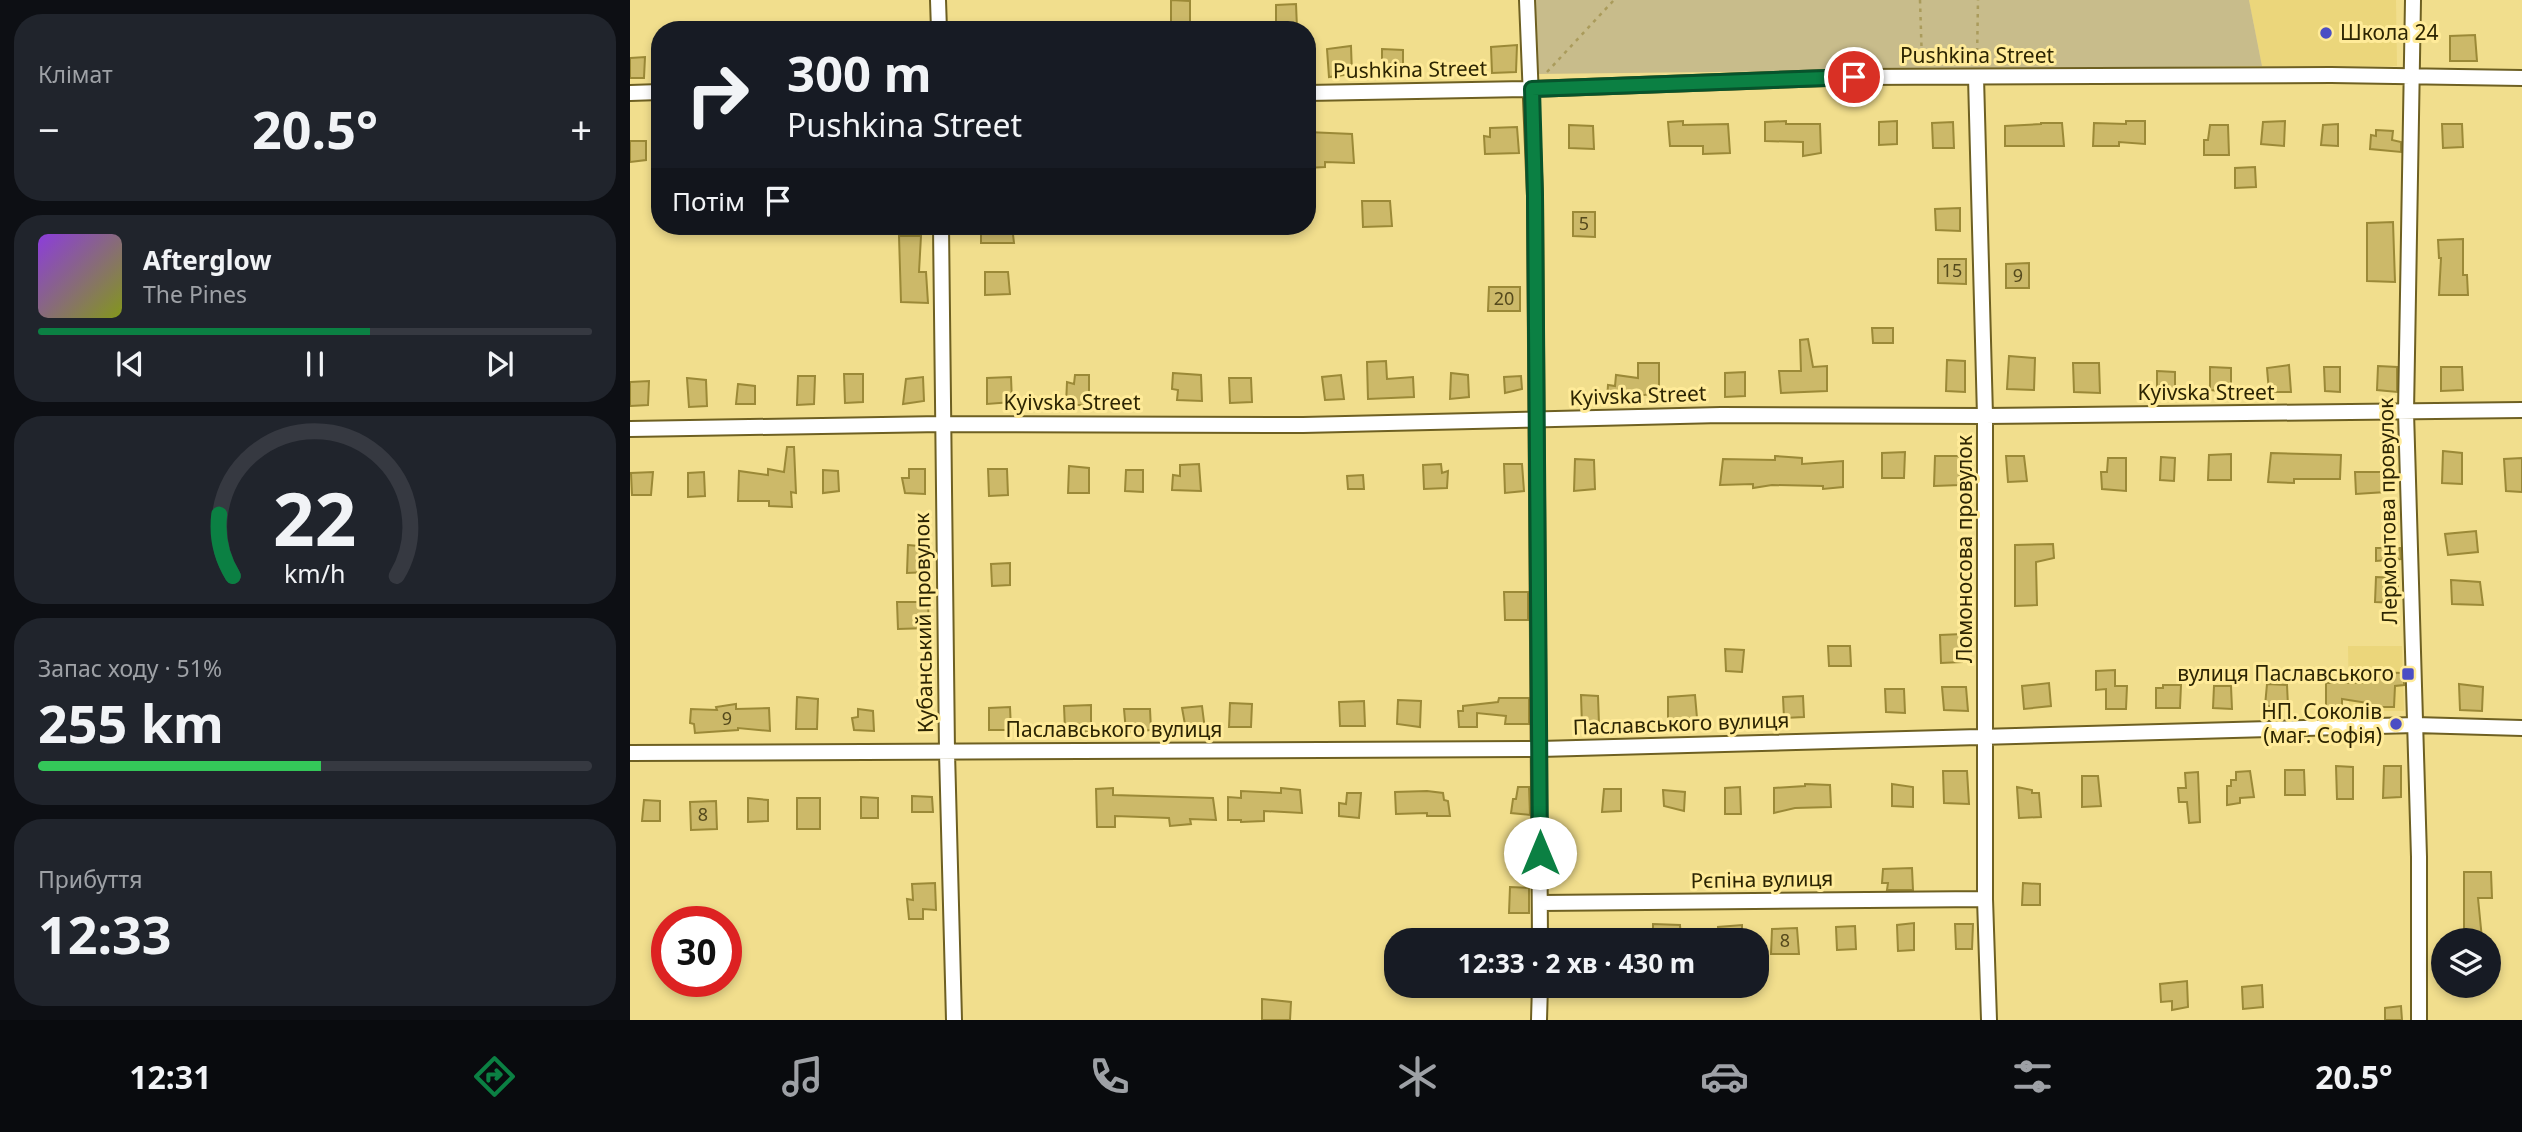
<!DOCTYPE html>
<html lang="uk">
<meta charset="utf-8">
<style>
body{margin:0;font-family:"Noto Sans",sans-serif;background:#20242c;color:#f1f3f6;height:100vh;display:flex;flex-direction:column;font-size:26px;white-space:nowrap}
*{box-sizing:border-box;margin:0}
p{font-size:23px;color:#9ea1a6}
.icon{flex:none;width:38px;height:38px;fill:none;stroke:currentColor;stroke-width:2;stroke-linecap:round;stroke-linejoin:round}
.map{position:relative;flex:1;overflow:hidden}
.details{display:flex;flex-direction:column;gap:14px;padding:14px;background:#0d0f14;width:630px}
.details>*{flex:none}
.top-card{position:absolute;left:21px;top:21px;width:665px;height:214px;border-radius:28px;box-shadow:0 4px 10px #0003;background:#171b24;color:#f1f3f6;overflow:hidden}
.fabs{position:absolute;left:1801px;top:928px;display:grid;gap:14px}
.fabs a{display:grid;place-items:center;width:70px;height:70px;border-radius:50%;background:#171b24;box-shadow:0 4px 10px #0003;font-size:35px}
.speed{position:absolute;left:21px;top:906px;display:flex;gap:14px;font-size:35px;font-weight:700;text-align:center}
.speed>*{display:grid;place-content:center;width:91px;height:91px;border-radius:50%;background:#171b24;box-shadow:0 4px 10px #0003;line-height:1}
.speed .limit{border:10px solid #d22;background:#fff;color:#111}
.pin{position:absolute;display:grid;place-items:center;width:60px;height:60px;color:#fff;margin:-30px;border:4px solid #fff;border-radius:50%;box-shadow:0 2px 7px #0007}
.me{position:absolute;width:77px;margin:-38px;rotate:0deg;stroke-linejoin:round;filter:drop-shadow(0 0 5px #0008)}
.turn{display:flex;align-items:center;gap:24px;height:147px;padding:0 21px;font-size:32px}
.turn .icon{width:91px;height:91px;stroke-width:2.5}
.turn b{display:block;font-size:49px;line-height:60px}
.then{display:flex;align-items:center;height:66px;padding:0 21px;background:#0003;gap:14px;font-size:26px}
.big{font-size:52px;font-weight:700;line-height:1.1}
.details .card{flex:1;display:flex;flex-direction:column;justify-content:center;gap:10px;min-width:0;padding:0 24px;border-radius:28px;background:#20242c}
.details .dial{align-items:center;gap:0}
.dial svg{height:182px;overflow:visible;fill:none;stroke:#363941;stroke-width:7;stroke-linecap:round;text-anchor:middle}
.dial text{fill:#f1f3f6;stroke:none}
.song{display:flex;align-items:center;gap:21px}
.cover{width:84px;height:84px;border-radius:10px;background:linear-gradient(135deg,hsl(270 70% 55%),hsl(70 70% 35%))}
.played{height:7px;border-radius:4px;background:linear-gradient(90deg,#0b8043 60%,#363941 60%)}
.keys{display:flex;justify-content:space-around;direction:ltr}
.heat{display:flex;justify-content:space-between;align-items:center;font-size:38px;direction:ltr}
.charge{height:10px;border-radius:5px;background:linear-gradient(90deg,#34c759 51%,#363941 0)}
.trip{position:absolute;left:754px;top:928px;width:385px;height:70px;border-radius:28px;background:#171b24;box-shadow:0 4px 10px #0003;font-weight:700;line-height:70px;text-align:center}
.tab-bar{display:flex;height:112px;justify-content:space-around;align-items:center;background:#090b0e;color:#9ea1a6}
.tab-bar .icon{width:49px;height:49px}
.tab-bar .selected{color:#0b8043}
.tab-bar b{font-size:32px;color:#f1f3f6}
main{display:flex;flex:1;min-height:0}
.map>svg:first-child{display:block}
.built{fill:#ebd67b}
.green{fill:#c8bc8b}
.building{fill:#ccb969;stroke:#9b8937;stroke-width:2}
.lines{fill:none;stroke-linecap:round;stroke-linejoin:round}
.minor-casing{stroke:#6e6022;stroke-width:18}
.path{stroke:#aa9b5b;stroke-width:2.5;stroke-dasharray:3.5 5;stroke-linecap:butt}
.minor{stroke:#fff;stroke-width:14}
.route-casing{stroke:#07532c;stroke-width:18}
.route{stroke:#0b8043;stroke-width:12}
.poi-dot{fill:#4b4ec4;stroke:#ffeb99;stroke-width:2.5}
.labels{text-anchor:middle;stroke-width:6;stroke-linejoin:round;paint-order:stroke}
.number-label{font-size:18px;fill:#554a1c}
.poi-label{font-size:21px;fill:#2d2502;stroke:#ffeb99;text-anchor:end}
.street-label{font-size:21px;fill:#2d2502;stroke:#ffeb99}
</style>
<main>
<section class="details">
<div class="card"><p>Клімат</p>
<div class="heat"><a>−</a><b class="big">20.5°</b><a>+</a></div>
</div>
<div class="card">
<div class="song"><i class="cover"></i><div><b>Afterglow</b><p>The Pines</p></div></div>
<div class="played"></div>
<div class="keys"><svg class="icon" aria-label="previous" viewBox="0 0 24 24"><path d="M18 5L8 12l10 7zM5 5v14"/></svg><svg class="icon" aria-label="pause" viewBox="0 0 24 24"><path d="M8 5v14M16 5v14"/></svg><svg class="icon" aria-label="next" viewBox="0 0 24 24"><path d="M6 5l10 7-10 7zM19 5v14"/></svg></div>
</div>
<div class="card dial"><svg viewBox="0 0 100 80">
<path d="M14 69A42 42 0 1 1 86 69"/>
<path d="M14 69A42 42 0 0 1 8 42" stroke="#0b8043"/>
<text x="50" y="56" font-size="32" font-weight="700">22</text>
<text x="50" y="72" font-size="11">km/h</text>
</svg></div>
<div class="card"><p>Запас ходу · 51%</p><b class="big">255 km</b><div class="charge"></div></div>
<div class="card"><p>Прибуття</p><b class="big">12:33</b></div>
</section>
<div class="map">
<svg width="1892" height="1020" viewBox="0 0 1892 1020">
<rect width="100%" height="100%" fill="#f1de8d"/>
<path class="built" d="M1619 0H1766L1767 66H1632Z
M1718 646H1772L1774 711H1719Z"/>
<path class="green" d="M904 0H1619L1632 66 905 74Z"/>
<path class="building" d="M541 0 560 1V30H541Z
M666 4 667 28 646 27V5Z
M1845 35 1847 61H1820V36Z
M887 45 886 72 862 73 861 47Z
M721 46 722 74 699 77 697 49Z
M752 49 773 50V74L752 73Z
M15 57 14 78H0V58Z
M1053 121V125L1098 124 1100 153 1073 154V146H1040L1038 122Z
M1156 121V124H1190L1191 153 1173 156V142L1135 141V122Z
M1267 121V144L1249 145V122Z
M1496 121H1515V144L1489 142V146H1463L1464 123 1496 124Z
M1655 121 1654 146 1631 144 1633 122Z
M1323 122 1324 148H1303L1302 123Z
M1411 123H1432L1434 146H1375V126L1411 124Z
M1708 124V146L1691 145 1693 125Z
M1812 124H1832L1833 147 1813 148Z
M939 125 963 126 964 149 939 148Z
M1580 125H1598L1599 155H1574V140H1578Z
M887 127 889 153 855 154 854 136 860 137V128Z
M1746 130 1763 131 1762 140 1771 142V152L1740 149 1741 135 1746 136Z
M677 132 722 134 724 163 695 162V167L677 168Z
M0 141H16V160L0 162Z
M1625 167 1626 187 1605 188V168Z
M732 201H760L762 226 733 227Z
M1330 208V231L1306 230 1305 209Z
M943 212H965V237L943 236Z
M1763 222 1765 282 1737 281V223Z
M351 226H382L384 243H351Z
M269 236H291L289 272H296L298 303 271 302Z
M1833 239V275H1837L1838 295H1809L1811 258H1809L1808 240Z
M1308 259H1336V284L1308 283Z
M1399 263V288H1376V264Z
M355 272H378L380 294 355 295Z
M859 287H890V311H858Z
M1242 328H1263V343H1243Z
M1178 339 1183 367 1197 366V391L1151 393 1149 371H1171L1170 340Z
M1379 356 1405 358 1404 390 1377 389Z
M1317 360 1335 361V392L1316 391Z
M756 361 757 379 783 377 784 397 738 399 737 362Z
M1008 363H1029V393L977 400 978 385 985 386 986 375 1008 378Z
M1443 363H1469L1470 393 1444 392Z
M1659 365 1661 392H1639L1637 368Z
M1748 366 1767 367V392L1747 390Z
M1580 367 1601 368V392L1580 390Z
M1694 367H1710V392L1695 391Z
M1811 367H1832L1833 390 1811 391Z
M1527 371 1545 372V392H1527Z
M1115 372V396L1095 397V373Z
M543 373 571 375 572 401 547 400 548 390 542 389Z
M821 373 838 375 839 397 820 399Z
M214 374H233V402L215 403Z
M445 375H459V405H436L437 382 444 384Z
M711 375 714 399 695 400 692 377Z
M168 376H185L184 404 167 405Z
M891 376 892 389 875 393 874 377Z
M293 377 294 401 273 404 276 379Z
M381 377 382 402 357 404V378Z
M57 378 76 380 77 406 59 407Z
M599 378H621L622 402 600 403Z
M19 381 18 405 0 406V382Z
M108 384 125 386V404H106Z
M157 447H164L166 493 161 492 162 507 139 506V501H108L109 471 138 475V469L154 472Z
M1813 451 1832 453V484L1812 483Z
M1275 452 1274 478H1252V453Z
M1641 453 1711 455 1710 479H1664V483L1638 482Z
M1601 454V480H1578L1579 455Z
M1145 456 1172 458V464L1213 461V487L1193 489V486L1142 485 1123 488V484L1090 485 1093 459 1145 460Z
M1305 456H1329L1330 485 1304 486Z
M1376 456H1394L1397 481 1378 482Z
M1531 457 1545 458 1544 481 1530 480Z
M1478 458H1496V491L1472 489 1471 472H1477Z
M1892 458V492L1876 491 1874 459Z
M945 459 964 460 965 489 944 491Z
M569 464 571 491 542 490 543 475 550 476V465Z
M811 464 812 473 818 471 817 488 794 489 793 465Z
M874 464H892L894 491 875 493Z
M439 466 459 468V493H438Z
M279 469H295V494L275 493 272 478H279Z
M358 469H377L378 495 359 496Z
M193 470 208 471 209 491 193 493Z
M496 470H513V492L495 491Z
M23 472 21 495H2L1 473Z
M74 472 75 496 58 497V473Z
M1725 472H1752L1756 492 1726 494Z
M733 475 734 489H718L717 476Z
M1846 531 1848 552 1818 555 1815 534Z
M1423 544 1424 558 1406 562 1407 605 1385 606V545Z
M278 545 299 547 298 572 277 573Z
M1746 548H1770L1771 559 1746 561Z
M380 563V585L362 586 361 564Z
M1746 577 1768 578V603L1745 602Z
M1821 580 1850 582 1853 605 1822 604Z
M874 592H898V620H875Z
M267 602H298L299 628 268 629Z
M1332 634V662L1311 663 1310 635Z
M1198 646H1220L1221 666H1199Z
M1095 649 1114 650 1112 672 1096 671Z
M1485 670V686H1497L1496 709H1476V689L1466 690V671Z
M1732 672 1774 673V685L1765 686 1764 707H1752V710L1739 712 1738 703 1712 699V707H1696V683H1733Z
M1419 683 1421 706 1394 709 1392 686Z
M1637 684 1657 685 1658 706H1635Z
M1829 684 1853 687 1852 711 1830 710Z
M1533 685H1551L1550 708H1526V688H1533Z
M1584 686H1601L1602 709 1583 708Z
M1312 687H1336L1338 711 1314 710Z
M1255 689H1274L1275 713 1256 712Z
M951 695 968 696 969 724 952 726Z
M1065 695 1067 718 1038 720V697Z
M1173 696 1174 717 1154 718 1153 697Z
M167 697 188 699 187 729H166Z
M869 698H899V724H875L876 716 847 713V727H829L828 711H833V706L868 702Z
M768 700 791 701 790 727 767 724Z
M734 701 735 726H710L709 702Z
M600 703 622 704 621 727H599Z
M106 704V709L139 708 140 731 108 728V730L65 733 64 724 60 723 61 709 87 710 86 707Z
M461 705V732L435 730 434 706Z
M572 706 575 730H556L552 708Z
M380 707 381 730H359V708Z
M228 709 243 711 244 731 224 730 222 718 228 717Z
M494 709H520L521 730 496 732Z
M1706 766 1723 767V799H1707Z
M1754 766H1771V797L1753 798Z
M1655 770H1674L1675 795H1655Z
M1313 771H1337L1339 804 1314 803Z
M1620 771 1624 797 1610 798V803L1597 805V786H1601V780H1606V772Z
M1568 772 1570 822 1559 823 1557 802H1549L1548 788H1556L1555 773Z
M1452 776H1468L1471 806 1452 807Z
M1175 784 1200 785 1201 807 1165 808 1144 813V788L1175 786Z
M1262 784 1283 787V807L1262 806Z
M888 787H899L900 815 881 813 883 799H886Z
M1110 787 1111 814H1095V788Z
M1387 787 1402 790V793H1409L1411 817 1389 818Z
M483 788V795L583 798 586 820 560 819 561 824 540 826 539 818 485 816V827H467L466 789Z
M651 788 670 790 672 813 634 811V821L611 822V820H598V797L611 798V791L651 793Z
M974 789H991V811L972 812Z
M1033 790 1055 792 1054 811 1034 806Z
M797 791 813 793 814 800 818 801 820 816H797V813L766 814 765 792Z
M717 793H731L729 818 709 816V803L716 804Z
M282 796 302 797 303 812H282Z
M231 797 248 798V818H231Z
M118 798 138 800V821L118 822Z
M167 798H190V829H167Z
M14 800 30 801V821H12Z
M86 801 87 829 61 830 60 802Z
M1282 868 1283 890H1257L1258 883H1252L1253 869Z
M1834 872H1861L1862 898H1848L1852 939H1834Z
M305 883 306 910 293 909V919H279L277 899 283 900 282 884Z
M1393 883 1410 884V905H1392Z
M880 887 899 888V913H879Z
M1284 923V950L1268 951 1267 925Z
M1023 924 1050 925 1051 940H1023Z
M1325 924H1343L1342 949H1326Z
M1112 925V940H1088V927Z
M1225 926 1226 949 1207 950 1206 927Z
M1167 928 1169 954H1141L1142 929Z
M1557 981 1558 1007 1542 1010V1001L1531 1002 1530 984Z
M1632 985 1633 1007 1613 1009 1612 987Z
M632 999 661 1002 660 1020H632Z
M1771 1006 1772 1020H1755V1008Z"/>
<g class="lines">
<g class="minor-casing">
<path id="minor" d="M308 0 309 30
M897 0 905 196 910 940
M1783 0 1776 412 1789 857V1020
M1346 77 1355 416V899L1359 1020
M0 93 30 92
M677 93 902 89 1224 77 1701 75 1892 78
M311 226 317 752 324 1020
M0 429 312 424 673 425 1091 415 1355 416 1892 410
M0 753 910 749 1785 725 1892 728
M910 903 1355 899
M909 1020 910 985"/>
</g>
<path class="path" d="M1290 0 1292 63
M1347 60 1348 0
M917 72 984 0"/>
<use href="#minor" class="minor"/>
</g>
<g class="lines">
<g class="route-casing">
<path id="route" d="M910 853 905 196 902 89 1224 77"/>
</g>
<use href="#route" class="route"/>
</g>
<g class="poi-dot">
<circle cx="1696" cy="33" r="7"/>
<rect x="1771" y="667" width="14" height="14" rx="3.5"/>
<circle cx="1766" cy="724" r="7"/>
</g>
<g class="labels">
<g class="number-label">
<text x="954" y="230">5</text>
<text x="1322" y="277">15</text>
<text x="1388" y="282">9</text>
<text x="874" y="305">20</text>
<text x="97" y="725">9</text>
<text x="73" y="821">8</text>
<text x="1155" y="947">8</text>
</g>
<g class="poi-label">
<text x="1710" y="40" text-anchor="start">Школа 24</text>
<text x="1764" y="681">вулиця Паславського</text>
<text x="1752" y="719">НП. Соколів<tspan x="1752" dy="24">(маг. Софія)</tspan></text>
</g>
<g class="street-label">
<text x="1347" y="63">Pushkina Street</text>
<text transform="translate(780 70) rotate(-1)" y="7">Pushkina Street</text>
<text x="1576" y="400">Kyivska Street</text>
<text transform="translate(1008 396) rotate(-2)" y="7">Kyivska Street</text>
<text x="442" y="410">Kyivska Street</text>
<text transform="translate(1758 511) rotate(-91)" y="7">Лермонтова провулок</text>
<text transform="translate(1335 549) rotate(-90)" y="7">Ломоносова провулок</text>
<text transform="translate(294 623) rotate(-91)" y="7">Кубанський провулок</text>
<text transform="translate(1051 724) rotate(-2)" y="7">Паславського вулиця</text>
<text x="484" y="737">Паславського вулиця</text>
<text transform="translate(1132 880) rotate(-1)" y="7">Рєпіна вулиця</text>
</g>
</g>
</svg>
<div class="fabs">
<a><svg class="icon" aria-label="layers" viewBox="0 0 24 24"><path d="M12 4l9 5-9 5-9-5zM3 14l9 5 9-5"/></svg></a>
</div>
<div class="speed"><div class="limit">30</div></div>
<div class="pin" style="left:1224px;top:77px;background:#d93025"><svg class="icon" aria-label="arrive" viewBox="0 0 24 24"><path d="M6 21V4h12l-3 4 3 4H6"/></svg></div>
<svg class="me" style="left:910px;top:853px" viewBox="-20 -20 40 40"><circle r="19" fill="#fff"/><path d="M0-13L10 11 0 6-10 11z" fill="#0b8043"/></svg>
<div class="trip">12:33 · 2 хв · 430 m</div>
<div class="top-card">
<div class="turn"><svg class="icon" aria-label="right" viewBox="0 0 24 24"><path d="M7 20v-9h11M14 6l5 5-5 5"/></svg><div><b>300 m</b>Pushkina Street</div></div>
<div class="then">Потім<svg class="icon" aria-label="arrive" viewBox="0 0 24 24"><path d="M6 21V4h12l-3 4 3 4H6"/></svg></div>
</div>
</div>
</main>
<nav class="tab-bar">
<b>12:31</b>
<svg class="icon selected" aria-label="directions" viewBox="0 0 24 24"><path d="M12 3l9 9-9 9-9-9zM9 14v-3h6M13 9l2 2-2 2"/></svg>
<svg class="icon" aria-label="music" viewBox="0 0 24 24"><path d="M9 18V5l10-2v13"/><circle cx="6" cy="18" r="3"/><circle cx="16" cy="16" r="3"/></svg>
<svg class="icon" aria-label="phone" viewBox="0 0 24 24"><path d="M5 4h4l2 5-3 2q2 4 5 5l2-3 5 2v4C11 20 4 13 5 4z"/></svg>
<svg class="icon" aria-label="climate" viewBox="0 0 24 24"><path d="M12 3v18M4 7l16 10M4 17L20 7"/></svg>
<svg class="icon" aria-label="car" viewBox="0 0 24 24"><path d="M5 17H2v-5l4-1 3-4h7l3 4 3 1v5h-3M9 17h6M6 11h13"/><circle cx="7" cy="17" r="2"/><circle cx="17" cy="17" r="2"/></svg>
<svg class="icon" aria-label="filters" viewBox="0 0 24 24"><path d="M4 7h16M4 17h16"/><circle cx="9" cy="7" r="2"/><circle cx="15" cy="17" r="2"/></svg>
<b>20.5°</b>
</nav>
